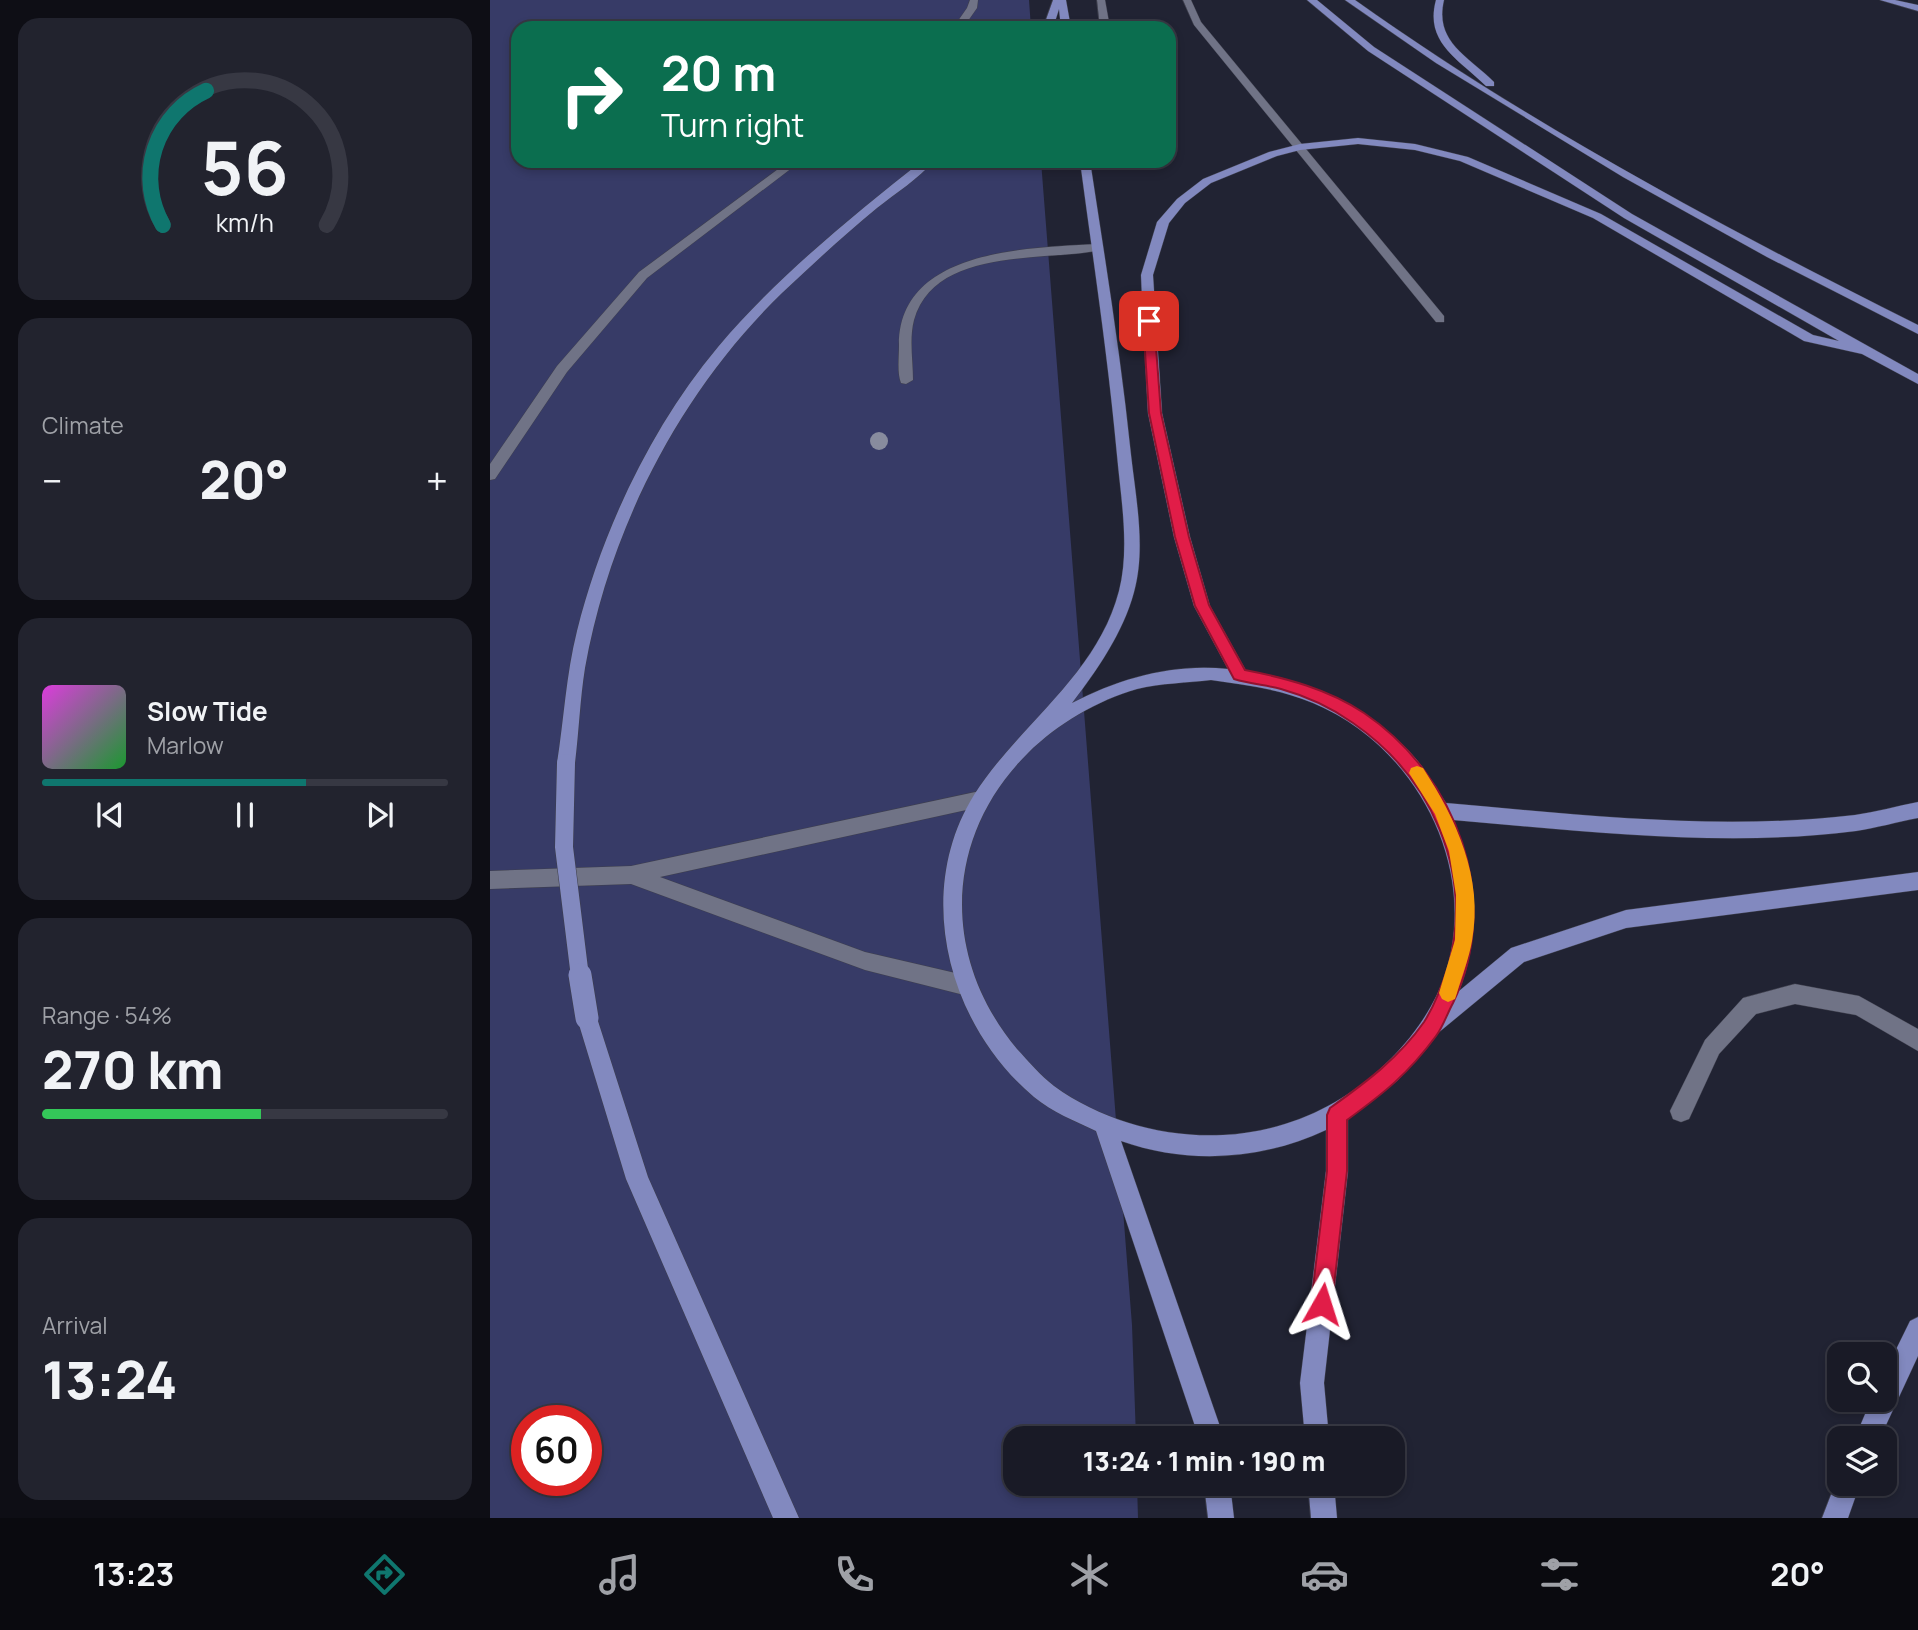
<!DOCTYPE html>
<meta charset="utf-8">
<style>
body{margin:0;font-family:Manrope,sans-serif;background:#22232e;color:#f1f3f6;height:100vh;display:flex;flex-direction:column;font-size:26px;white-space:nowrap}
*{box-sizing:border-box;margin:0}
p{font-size:23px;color:#9fa1a7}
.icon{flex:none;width:38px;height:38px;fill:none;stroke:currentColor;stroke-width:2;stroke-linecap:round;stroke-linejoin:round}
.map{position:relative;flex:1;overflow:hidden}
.panel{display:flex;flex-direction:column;gap:18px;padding:18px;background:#0e0e15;width:490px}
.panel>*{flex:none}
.hud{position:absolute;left:21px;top:21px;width:665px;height:147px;border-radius:21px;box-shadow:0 4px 10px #0003,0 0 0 2px #373843;background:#0b6e4f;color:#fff;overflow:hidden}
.fabs{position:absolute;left:1337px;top:1342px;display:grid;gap:14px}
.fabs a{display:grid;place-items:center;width:70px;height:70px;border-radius:14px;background:#191a26;box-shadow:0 4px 10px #0003,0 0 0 2px #373843;font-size:35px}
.speed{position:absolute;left:21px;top:1405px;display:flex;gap:14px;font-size:35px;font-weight:700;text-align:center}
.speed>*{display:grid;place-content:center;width:91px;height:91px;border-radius:50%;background:#191a26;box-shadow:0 4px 10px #0003,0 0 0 2px #373843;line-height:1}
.speed .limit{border:10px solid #d22;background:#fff;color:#111}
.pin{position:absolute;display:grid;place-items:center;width:60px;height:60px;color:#fff;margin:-30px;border-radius:14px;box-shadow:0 4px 10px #0006}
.me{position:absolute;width:77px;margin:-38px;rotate:6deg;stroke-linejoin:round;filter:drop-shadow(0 0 5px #0008)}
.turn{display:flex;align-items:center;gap:24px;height:147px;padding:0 35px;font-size:32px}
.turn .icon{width:91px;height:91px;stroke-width:2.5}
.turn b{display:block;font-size:49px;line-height:60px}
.big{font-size:52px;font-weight:800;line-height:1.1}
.panel .card{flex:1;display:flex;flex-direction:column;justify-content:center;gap:10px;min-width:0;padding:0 24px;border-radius:21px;background:#22232e}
.panel .dial{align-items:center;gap:0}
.dial svg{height:182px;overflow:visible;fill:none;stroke:#373843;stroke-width:7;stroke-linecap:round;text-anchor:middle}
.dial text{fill:#f1f3f6;stroke:none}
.song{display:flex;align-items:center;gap:21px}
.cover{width:84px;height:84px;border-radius:10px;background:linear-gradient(135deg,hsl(300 70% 55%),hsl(130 70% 35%))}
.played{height:7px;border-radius:4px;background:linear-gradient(90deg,#0f766e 65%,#373843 65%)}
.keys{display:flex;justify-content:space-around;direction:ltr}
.heat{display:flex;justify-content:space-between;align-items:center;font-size:38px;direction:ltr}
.charge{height:10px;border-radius:5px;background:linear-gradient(90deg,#34c759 54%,#373843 0)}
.trip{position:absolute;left:513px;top:1426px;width:402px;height:70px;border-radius:21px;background:#191a26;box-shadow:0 4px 10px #0003,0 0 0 2px #373843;font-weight:800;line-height:70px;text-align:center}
.tabs{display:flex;height:112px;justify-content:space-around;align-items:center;background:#0a0a0f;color:#9fa1a7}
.tabs .icon{width:49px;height:49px}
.tabs .on{color:#0f766e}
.tabs b{font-size:32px;color:#f1f3f6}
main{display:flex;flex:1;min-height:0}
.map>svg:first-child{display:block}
.green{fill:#373b67;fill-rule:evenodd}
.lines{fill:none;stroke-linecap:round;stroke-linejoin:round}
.service-casing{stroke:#3e3f4c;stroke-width:1}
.primary-casing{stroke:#3e3f4c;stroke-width:1}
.service{fill:#707386;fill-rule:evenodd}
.primary{fill:#8289bf;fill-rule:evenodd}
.primary-bridge-far1-casing{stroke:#3e3f4c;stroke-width:19;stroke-linecap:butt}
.primary-bridge-casing{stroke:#3e3f4c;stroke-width:24;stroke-linecap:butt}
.primary-bridge-far1{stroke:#8289bf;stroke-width:18}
.primary-bridge{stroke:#8289bf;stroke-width:23}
.tree{fill:#888c9e}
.route{fill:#e11d48;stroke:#92132f;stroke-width:2}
.slow{fill:#f59e0b}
</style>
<main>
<section class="panel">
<div class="card dial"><svg viewBox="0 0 100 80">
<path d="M14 69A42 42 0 1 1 86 69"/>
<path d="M14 69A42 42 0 0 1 33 10" stroke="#0f766e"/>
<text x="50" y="56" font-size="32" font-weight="700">56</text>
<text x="50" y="72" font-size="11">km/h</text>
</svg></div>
<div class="card"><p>Climate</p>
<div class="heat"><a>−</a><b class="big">20°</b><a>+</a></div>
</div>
<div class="card">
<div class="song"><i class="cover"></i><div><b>Slow Tide</b><p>Marlow</p></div></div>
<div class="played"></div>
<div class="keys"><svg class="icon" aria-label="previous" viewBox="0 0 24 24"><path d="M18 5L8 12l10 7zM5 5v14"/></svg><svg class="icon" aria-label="pause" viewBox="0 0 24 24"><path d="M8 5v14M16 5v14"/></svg><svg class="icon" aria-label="next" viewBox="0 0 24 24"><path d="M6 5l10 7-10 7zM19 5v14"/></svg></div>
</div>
<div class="card"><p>Range · 54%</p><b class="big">270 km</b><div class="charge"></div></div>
<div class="card"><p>Arrival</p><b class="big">13:24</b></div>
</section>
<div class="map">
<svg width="1428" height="1518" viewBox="0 0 1428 1518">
<rect width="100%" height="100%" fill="#212333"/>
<path class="green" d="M0 0H539L541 28H28V161H551L642 1325 646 1438H525V1484H647L648 1518H0ZM37 1421H96V1480H37Z"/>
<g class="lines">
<g class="service-casing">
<path id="service" d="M480 0H488L487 8 473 28H463L477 8Z
M607 0H615L620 28H610Z
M693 0H701L711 22 954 316V322H946L704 25Z
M299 161H311L157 278 77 372 5 479 0 480V464L67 366 149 272Z
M607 244 613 248 611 250C555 262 445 246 424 320 419 339 423 361 423 380L416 384 411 383C407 373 409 357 409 346 408 249 538 248 607 244Z
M490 791 496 793 499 799 496 805 490 807 170 877 375 952 474 975 481 978 484 985 481 992 474 995 375 970 141 884 0 889V871L141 866Z
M1305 984 1369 996 1428 1029V1051L1366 1015 1305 1004 1266 1014 1229 1054 1199 1119 1191 1122 1183 1119 1180 1111 1215 1040 1253 998Z"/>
</g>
<g class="primary-casing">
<path id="primary" d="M563 0H576L581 28H571L569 9 563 28H553Z
M817 0H827L884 47 1142 214 1428 374V384L1372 354 1314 341 1103 218 970 161 925 150 868 144 810 150 787 156 721 183 695 203 679 223 663 275 672 413 700 537 720 606 756 671C818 679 885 711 926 759 937 772 946 789 956 803 1091 815 1230 831 1365 815 1386 812 1407 806 1428 802V818C1407 822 1386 828 1366 831 1234 848 1094 831 963 820 985 880 992 930 969 991L1021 948 1136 910 1428 872V890L1136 928 1034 962 948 1033 908 1080 858 1119V1171L834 1383 839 1438H815L810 1383 836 1171V1130C772 1160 699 1165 631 1141L734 1438H709L606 1131C585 1121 562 1112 544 1097 458 1025 423 893 484 795 528 725 607 676 629 591 640 548 631 499 627 455 618 356 603 259 590 161H600C615 259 631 357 641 455 646 499 656 549 644 592 633 633 607 670 582 703 630 678 684 663 738 669L704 606 684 537 658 413 653 321 651 275 667 222 687 199 713 179 779 152 810 144 868 138 925 144 978 157 1111 214 1323 335 1349 341 1134 218 878 51ZM721 680C756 685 790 689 823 703 925 745 989 865 956 972 944 1010 918 1044 889 1070 846 1109 792 1132 733 1135 675 1138 612 1121 564 1086 550 1075 539 1062 527 1049 451 958 453 837 538 753 567 724 608 700 647 689 671 683 697 683 721 680Z
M855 0H865C1042 126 1234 228 1428 325V334L1277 257 1133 177 946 63Z
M946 0H954C944 42 978 56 1004 82V86H996C970 60 934 43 946 0Z
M1390 0H1405L1428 5V11Z
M432 161H444C428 179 406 193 387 208 354 235 323 264 292 293 190 392 120 528 95 668 90 699 89 731 85 763L82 768 76 770 70 768 67 763C74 719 76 675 87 631 112 531 161 427 228 347 287 277 360 218 432 161Z
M97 1008 104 1011 107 1018 158 1177 309 1518H283L136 1179 87 1018 90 1011Z
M1428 1317V1356L1390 1438H1365L1381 1400H1395V1372L1420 1321Z
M1349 1474V1484H1370L1358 1518H1332Z
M714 1484H740L744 1518H718Z
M818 1484H844L847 1518H821Z"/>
</g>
<use href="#service" class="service"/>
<use href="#primary" class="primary"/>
<g class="primary-bridge-far1-casing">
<path id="primary-bridge-far1" d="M76 763 74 847 90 977"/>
</g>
<g class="primary-bridge-casing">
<path id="primary-bridge" d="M90 975 97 1018"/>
</g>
<use href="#primary-bridge-far1" class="primary-bridge-far1"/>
<use href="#primary-bridge" class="primary-bridge"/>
</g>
<circle class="tree" cx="389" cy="441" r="9"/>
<path class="route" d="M659 317 664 321 671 413 699 537 719 605 755 670C796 678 838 689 874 713 967 776 1013 899 963 1003 957 1014 953 1027 946 1036 918 1074 894 1093 857 1120V1171L842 1304 839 1311 832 1314 824 1311 821 1304 837 1171V1115L840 1108C875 1083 909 1058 934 1022 945 1005 953 983 959 964 983 870 941 777 863 723 842 708 816 696 791 689 776 685 760 684 744 679L705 606 685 537 659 413 653 321Z"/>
<path class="slow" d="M927 766 933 768C966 819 994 878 982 941 979 958 972 976 967 993L965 999 958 1002 952 999 949 993 965 940 966 895 959 851 945 814 919 773 921 768Z"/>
</svg>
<div class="fabs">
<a><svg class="icon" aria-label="search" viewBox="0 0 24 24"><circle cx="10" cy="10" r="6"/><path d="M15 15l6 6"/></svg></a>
<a><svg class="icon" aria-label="layers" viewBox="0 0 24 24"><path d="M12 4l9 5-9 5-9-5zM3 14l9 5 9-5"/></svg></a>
</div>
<div class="speed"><div class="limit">60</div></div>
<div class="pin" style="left:659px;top:321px;background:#d93025"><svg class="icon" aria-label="arrive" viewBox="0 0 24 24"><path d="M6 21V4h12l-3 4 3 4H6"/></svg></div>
<svg class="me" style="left:832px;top:1304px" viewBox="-20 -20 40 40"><path d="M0-17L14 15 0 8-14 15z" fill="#e11d48" stroke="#fff" stroke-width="4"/></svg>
<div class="trip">13:24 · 1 min · 190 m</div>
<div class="hud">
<div class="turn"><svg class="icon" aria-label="right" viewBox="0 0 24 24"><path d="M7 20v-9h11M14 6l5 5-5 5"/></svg><div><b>20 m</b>Turn right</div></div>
</div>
</div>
</main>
<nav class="tabs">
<b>13:23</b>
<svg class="icon on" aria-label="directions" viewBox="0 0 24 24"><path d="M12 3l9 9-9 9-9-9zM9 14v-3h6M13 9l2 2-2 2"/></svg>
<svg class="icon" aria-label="music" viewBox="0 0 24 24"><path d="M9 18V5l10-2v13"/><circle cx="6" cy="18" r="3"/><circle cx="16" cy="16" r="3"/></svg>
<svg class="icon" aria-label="phone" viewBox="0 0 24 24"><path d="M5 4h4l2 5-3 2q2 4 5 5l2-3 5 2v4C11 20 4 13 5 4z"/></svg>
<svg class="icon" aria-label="climate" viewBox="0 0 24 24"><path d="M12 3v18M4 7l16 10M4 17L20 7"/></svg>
<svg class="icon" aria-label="car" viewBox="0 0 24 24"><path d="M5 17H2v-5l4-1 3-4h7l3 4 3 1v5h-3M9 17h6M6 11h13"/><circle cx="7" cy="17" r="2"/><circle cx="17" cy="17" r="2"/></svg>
<svg class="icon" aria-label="filters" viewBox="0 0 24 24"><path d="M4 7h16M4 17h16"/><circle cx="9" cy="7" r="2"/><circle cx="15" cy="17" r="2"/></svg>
<b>20°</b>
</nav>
